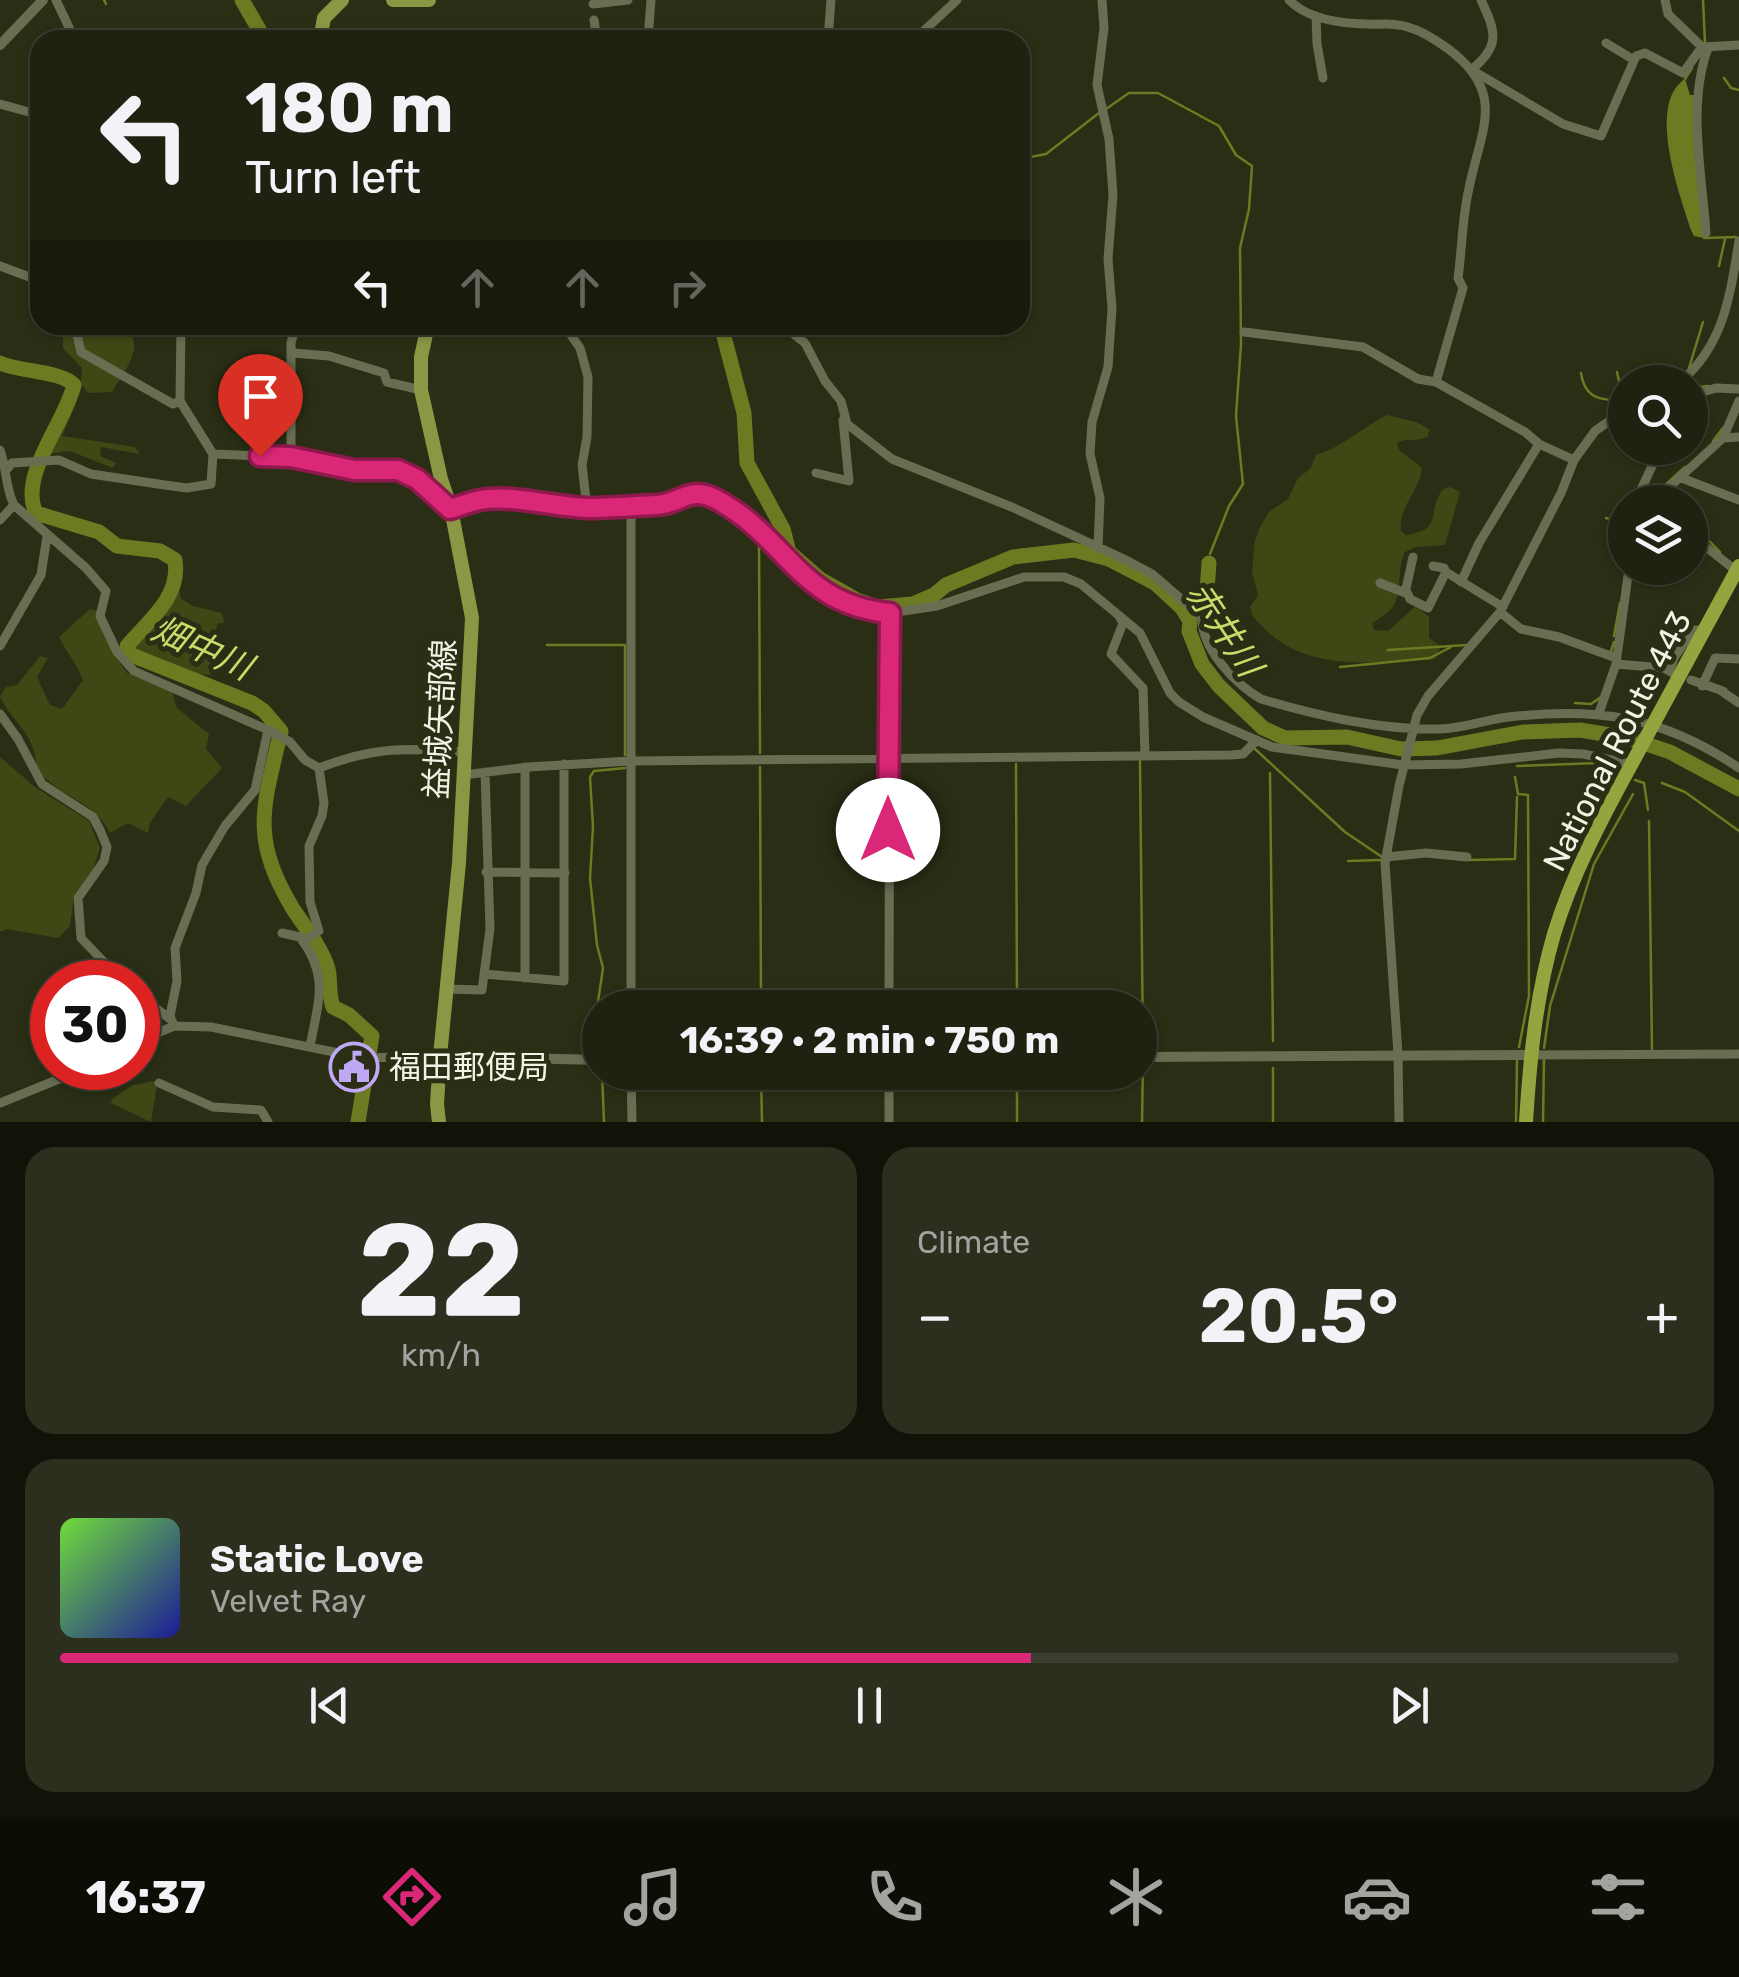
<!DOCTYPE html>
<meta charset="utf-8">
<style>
body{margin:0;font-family:Rubik,"Noto Sans JP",sans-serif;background:#2c2f1e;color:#f1f3f6;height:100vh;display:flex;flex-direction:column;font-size:38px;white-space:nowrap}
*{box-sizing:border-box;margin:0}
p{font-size:32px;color:#a1a49f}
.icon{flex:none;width:55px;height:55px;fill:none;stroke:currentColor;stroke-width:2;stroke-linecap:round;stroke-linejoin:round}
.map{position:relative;height:1122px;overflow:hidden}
.drawer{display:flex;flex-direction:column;gap:25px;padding:25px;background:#111309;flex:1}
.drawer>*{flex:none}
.hud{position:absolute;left:30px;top:30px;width:1000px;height:305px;border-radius:30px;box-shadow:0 2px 8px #0004,0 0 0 2px #3c3f30;background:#1f2210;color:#f1f3f6;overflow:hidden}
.fabs{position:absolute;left:1608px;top:365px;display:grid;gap:20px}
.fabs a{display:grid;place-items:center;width:100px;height:100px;border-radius:50%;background:#1f2210;box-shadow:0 2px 8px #0004,0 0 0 2px #3c3f30;font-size:50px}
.speed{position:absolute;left:30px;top:960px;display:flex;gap:20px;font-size:50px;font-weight:700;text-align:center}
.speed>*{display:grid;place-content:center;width:130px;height:130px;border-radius:50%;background:#1f2210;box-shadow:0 2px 8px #0004,0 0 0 2px #3c3f30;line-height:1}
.speed .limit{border:15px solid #d22;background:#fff;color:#111}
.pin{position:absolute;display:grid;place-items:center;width:85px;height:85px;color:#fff;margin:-102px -42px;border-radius:50% 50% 50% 0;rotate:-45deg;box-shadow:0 0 10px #0007}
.pin .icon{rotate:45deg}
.me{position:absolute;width:110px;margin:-55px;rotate:0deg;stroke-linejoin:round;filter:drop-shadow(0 0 8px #0008)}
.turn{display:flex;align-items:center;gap:35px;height:210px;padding:0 50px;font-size:45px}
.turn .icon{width:130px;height:130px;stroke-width:2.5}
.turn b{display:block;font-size:70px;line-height:85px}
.lanes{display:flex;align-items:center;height:95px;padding:0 50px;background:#0003;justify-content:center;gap:50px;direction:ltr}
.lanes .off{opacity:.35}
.big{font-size:75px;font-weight:700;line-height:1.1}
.drawer .card{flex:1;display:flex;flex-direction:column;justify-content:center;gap:15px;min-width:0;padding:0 35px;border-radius:30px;background:#2c2f1e}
.drawer .dial{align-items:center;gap:0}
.dial b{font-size:130px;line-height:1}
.song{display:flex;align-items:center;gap:30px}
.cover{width:120px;height:120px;border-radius:15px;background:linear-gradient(135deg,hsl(100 70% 55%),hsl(240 70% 35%))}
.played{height:10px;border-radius:5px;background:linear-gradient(90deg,#db2777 60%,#3c3f30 60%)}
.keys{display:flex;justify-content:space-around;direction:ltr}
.heat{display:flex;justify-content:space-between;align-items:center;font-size:55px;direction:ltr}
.drawer .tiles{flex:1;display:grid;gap:25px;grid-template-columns:1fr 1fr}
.card:last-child{grid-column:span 2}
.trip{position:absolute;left:582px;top:990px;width:575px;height:100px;border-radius:50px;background:#1f2210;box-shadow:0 2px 8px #0004,0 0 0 2px #3c3f30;font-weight:700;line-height:100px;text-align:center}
.menu{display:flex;height:160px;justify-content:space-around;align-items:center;background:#0c0e06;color:#a1a49f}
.menu .icon{width:70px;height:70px}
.menu .on{color:#db2777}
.menu b{font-size:45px;color:#f1f3f6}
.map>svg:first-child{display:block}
.green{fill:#404715}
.water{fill:#6d7a22}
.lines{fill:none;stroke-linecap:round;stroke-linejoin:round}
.stream{stroke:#6d7a22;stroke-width:2.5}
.river{stroke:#6d7a22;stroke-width:15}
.minor{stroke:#696e53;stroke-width:9}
.tertiary{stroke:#696e53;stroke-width:10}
.primary{stroke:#8b9745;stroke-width:14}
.trunk{stroke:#96a440;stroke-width:14}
.route-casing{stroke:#8e194d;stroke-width:25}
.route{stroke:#db2777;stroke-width:18}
.labels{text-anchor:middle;stroke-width:10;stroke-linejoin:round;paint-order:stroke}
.street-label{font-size:32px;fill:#f0f4e4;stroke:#292e15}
.poi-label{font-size:32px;fill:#f0f4e4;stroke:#292e15;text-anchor:start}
.water-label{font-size:35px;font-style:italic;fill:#c8dc69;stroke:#292e15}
</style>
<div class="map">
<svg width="1739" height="1122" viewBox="0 0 1739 1122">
<rect width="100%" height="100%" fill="#292e15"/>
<path class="green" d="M63 325H126C146 348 124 371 112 392L88 393 81 384 82 368 63 348Z
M72 396 76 404 62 436 135 447 140 454 101 447 100 456 116 463 113 468 70 451 47 454Z
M1387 415 1416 422 1429 429 1428 436C1417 443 1407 437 1397 443L1399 450 1422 468C1420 490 1398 507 1401 531L1406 535C1445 529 1425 514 1443 489L1450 487 1460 492 1445 545 1415 547 1405 552C1396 569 1403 593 1392 608 1386 615 1379 618 1372 623L1374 630 1388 631 1416 606 1429 617V638L1441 647 1435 659C1376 662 1306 674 1262 626 1256 619 1252 618 1250 607L1258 595 1252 572 1255 541 1260 527 1269 512 1288 499 1298 478 1310 469 1316 455C1343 447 1363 427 1387 415Z
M179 588 181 599 193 606 222 613 224 623H218L211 646 198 645 199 650 210 657 211 664 219 673C201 680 150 664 131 653L130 646Z
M90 609 98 611 117 659 127 673 172 692 177 708 209 734 206 749 222 768 186 806 168 797 150 823 148 833 128 823 110 833C96 804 68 799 45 778 34 768 37 755 31 743 23 726 8 714 0 697L6 687 17 685 40 656 48 658 37 677 50 705 62 709 83 680C78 665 66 652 59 637Z
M0 757 35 787 89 821 100 848 93 869 74 896 70 926 58 938 7 929 0 932Z
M155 1081 157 1085 151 1122 111 1103 112 1099 133 1085Z"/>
<path class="water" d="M1685 79 1690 95H1695L1704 238 1694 236 1691 230C1680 195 1646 104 1685 79Z"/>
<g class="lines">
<path class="stream" d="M104 0 106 4
M1703 0 1705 43
M1724 78 1731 88 1739 90
M1685 79 1692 68
M1106 109 1129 93H1158L1219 126 1236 155 1252 166 1249 209 1240 248 1241 344 1236 416 1243 484 1229 506 1210 554
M1020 159 1046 154 1099 113
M1704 238 1736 237
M1719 266 1725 239
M1689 368 1703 322
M1617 372 1623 400
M1581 373C1585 399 1600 400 1624 401
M1690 388 1708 386
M1713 441 1723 428
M1662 488 1685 467
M1668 500 1671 502
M1606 518 1625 523
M1690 521 1720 552
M759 539 760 753
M1614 636 1620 603
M547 645H625V755
M1388 650 1467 645
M1611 651 1614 642
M1340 667 1430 658 1451 647
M1710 683 1726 689
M1575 703 1591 704 1601 697
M1255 749 1345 832 1382 857
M1140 761 1143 1052
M1016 764 1017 1008
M1517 766 1598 763 1614 771
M760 767 761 1008
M1270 773 1273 1041
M1515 777 1518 794 1528 795 1529 996 1519 1047
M1635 780 1644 783 1648 810
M1662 783 1685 792 1739 831
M1649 821 1652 1049
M1470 860 1515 859 1517 797
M1348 861 1380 860
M600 1039 595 1022 603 968 597 945 590 878 593 827 590 777 594 771 625 768
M1544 1048 1550 1006 1594 864 1633 794
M602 1072 604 1122
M761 1072 762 1122
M1017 1072V1122
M1142 1122 1143 1063
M1273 1122V1068
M1516 1122 1517 1061
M1543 1122 1544 1059"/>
<path class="river" d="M242 0 265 40
M721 325 744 413 747 463 783 529 789 552 820 579 857 600 878 607 913 604 934 595 946 585 1013 557 1074 550 1109 559 1155 583 1182 608 1190 621 1189 631 1202 664 1219 686 1263 728 1285 738 1347 737 1401 749 1437 748 1523 732 1580 730 1628 738 1670 752 1739 789
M0 363C20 372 62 371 74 385 65 423 18 476 36 513L99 532 117 546 160 551 175 560C181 597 149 620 127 646L129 654 252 703 264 711 281 731C263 808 250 837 293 909 305 927 322 948 328 969 331 982 328 993 333 1007L349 1015 372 1036 358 1122
M1201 608 1207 591 1209 563"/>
<path class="minor" d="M56 0 75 40
M1289 0C1311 23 1353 25 1384 24 1409 23 1427 34 1447 48 1510 94 1479 132 1468 193 1462 221 1462 250 1458 278L1463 288 1436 382 1525 432 1539 444 1574 460
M1665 0 1668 14 1702 47 1739 45
M593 4 628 0
M1316 16 1317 44 1323 78
M594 20 597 40
M828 39 831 0
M648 40 651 0
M914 40 957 0
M1606 43 1634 60
M1471 70C1501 46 1496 32 1481 0
M1477 73 1563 124 1601 136 1636 56 1645 53 1683 73 1702 47
M0 104 40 115
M1706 233C1702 173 1687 105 1708 48
M0 266 40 281
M75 325 81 352 173 404 180 401
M564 325 580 348 588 377 587 437 582 465 587 508
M782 325 805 343 825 381 841 401 847 424 892 459 1014 508 1124 559 1152 574 1202 617C1201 648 1235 684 1261 699 1319 716 1379 730 1440 729 1463 728 1485 720 1508 717 1599 707 1662 716 1739 768
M1244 332 1363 347 1418 379 1436 382
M293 353 329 356 384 373 387 382 421 390
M1680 382C1724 345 1730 296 1739 241
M1690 396 1716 388 1739 389
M1723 438 1739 437
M0 450C7 469 5 487 14 505L86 568 106 591 100 616 117 652 134 671 268 730 290 742 305 760 319 768C376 746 406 748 465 752
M213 454 291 457 354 470H398L417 479 451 509 483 499 587 508 667 505 684 495 703 494 720 501 763 534 823 592 862 610 890 613 937 606 1024 577H1064L1081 584 1140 633 1170 693 1179 702 1203 717 1272 747 1403 765 1461 764 1559 753 1583 754 1631 764
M291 457V343L296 325
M7 469 12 463 59 460 91 474 165 485 187 488 211 484 213 454 180 401 181 325
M816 473 849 481 843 420
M1679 477 1739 500
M1648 502 1639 494 1653 464 1656 448
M1653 502 1723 438 1739 401
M0 520 14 505
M1690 530 1701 543 1739 573
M1098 548 1100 498 1090 454 1092 422 1108 367 1112 308 1108 259 1113 195 1109 139 1097 85 1104 28 1102 0
M1433 566 1444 568 1446 572 1503 607
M1461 582 1479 543 1539 444
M1380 583 1408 594 1410 599 1428 608 1446 572
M1405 593 1413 557
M1500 612 1521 629 1559 637 1616 658
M1120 618 1123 623 1111 654 1143 688 1145 755
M0 646 41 575 47 536
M1616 664 1664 668 1673 673
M1670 671 1674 658 1693 630H1703
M1691 680 1720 690 1739 703
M1702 686 1715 658 1739 659
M1599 713 1616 664 1629 568
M0 714 18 739 42 784 93 817 100 830 107 847 104 861 78 898 81 938 123 982
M525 767V978
M464 775 528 767 630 761 1232 755 1243 754 1257 740
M1386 857 1426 853 1467 857
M486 872 565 873
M282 933 300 937C330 977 318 1001 310 1047
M303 941 319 931 310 902 309 846 322 816 324 803 319 768
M484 974 564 981V764
M447 989 482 990 490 929 485 772
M138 994 170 1019
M631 1008V506
M889 1008 890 613
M174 1026 170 1016 177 981 175 948 196 893 202 865 225 826 255 790 268 730
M138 1041 174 1026 211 1027 363 1058 440 1056
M1530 1055 1739 1054
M631 1072 632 1122
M889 1072V1122
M159 1083 213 1107 261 1110 268 1122
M0 1103 86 1068
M1399 1122 1398 1054 1385 863 1399 786 1417 715 1428 696 1500 612 1561 493 1574 460 1595 431 1625 410"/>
<path class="tertiary" d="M0 45 43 0
M440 1056 600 1060
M1140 1057 1530 1055"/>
<path class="primary" d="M393 0H429
M320 40 324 18 342 0
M428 325 421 357V390L441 479 451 509 472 618 459 863 440 1056 437 1104 439 1122"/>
<path class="trunk" d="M1526 1122C1530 1058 1536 996 1554 934 1572 875 1601 820 1630 767 1666 700 1703 633 1739 566"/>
</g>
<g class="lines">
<g class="route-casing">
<path id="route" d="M260 456 291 457 354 470H398L417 479 450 509C460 506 470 502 480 500 510 494 555 507 587 508 610 508 633 506 656 505 683 504 689 483 721 502 788 540 801 605 890 613L888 830"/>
</g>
<use href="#route" class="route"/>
</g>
<defs>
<g id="civic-ring" transform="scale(2.5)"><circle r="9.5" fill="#292e15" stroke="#bfa9f4" stroke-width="1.5"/><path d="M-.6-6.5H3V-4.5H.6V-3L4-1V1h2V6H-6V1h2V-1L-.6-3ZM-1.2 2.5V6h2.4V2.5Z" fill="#bfa9f4"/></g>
</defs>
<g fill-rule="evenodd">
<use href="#civic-ring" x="354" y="1067"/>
</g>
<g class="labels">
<g class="street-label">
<text transform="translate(440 719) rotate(-87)" y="11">益城矢部線</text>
<text transform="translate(1617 741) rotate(-63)" y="11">National Route 443</text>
</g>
<g class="poi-label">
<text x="389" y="1078">福田郵便局</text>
</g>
<g class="water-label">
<text transform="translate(1224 629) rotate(56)" y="12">赤井川</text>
<text transform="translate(202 648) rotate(24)" y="12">畑中川</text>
</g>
</g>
</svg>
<div class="fabs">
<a><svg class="icon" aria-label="search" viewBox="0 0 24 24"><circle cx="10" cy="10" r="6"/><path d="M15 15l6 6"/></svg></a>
<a><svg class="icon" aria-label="layers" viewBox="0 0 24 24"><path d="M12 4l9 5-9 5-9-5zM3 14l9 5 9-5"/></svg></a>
</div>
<div class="speed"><div class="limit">30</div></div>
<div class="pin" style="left:260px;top:456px;background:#d93025"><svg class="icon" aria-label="arrive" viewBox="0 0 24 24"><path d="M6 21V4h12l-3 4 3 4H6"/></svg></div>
<svg class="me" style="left:888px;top:830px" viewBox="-20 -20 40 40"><circle r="19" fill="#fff"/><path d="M0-13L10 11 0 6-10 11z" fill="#db2777"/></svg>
<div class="trip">16:39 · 2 min · 750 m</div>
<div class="hud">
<div class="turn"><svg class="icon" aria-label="left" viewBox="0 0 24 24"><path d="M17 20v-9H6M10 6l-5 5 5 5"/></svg><div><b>180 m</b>Turn left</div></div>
<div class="lanes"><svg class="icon" aria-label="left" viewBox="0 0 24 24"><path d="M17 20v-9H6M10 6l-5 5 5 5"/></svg><svg class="icon off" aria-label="ahead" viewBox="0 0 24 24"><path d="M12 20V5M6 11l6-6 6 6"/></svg><svg class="icon off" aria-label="ahead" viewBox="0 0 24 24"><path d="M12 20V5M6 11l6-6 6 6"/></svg><svg class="icon off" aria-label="right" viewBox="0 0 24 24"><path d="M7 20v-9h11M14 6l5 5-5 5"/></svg></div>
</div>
</div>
<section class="drawer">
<div class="tiles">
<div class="card dial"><b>22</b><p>km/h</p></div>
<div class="card"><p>Climate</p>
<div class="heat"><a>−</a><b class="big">20.5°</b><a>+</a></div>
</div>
<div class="card">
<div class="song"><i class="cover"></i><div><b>Static Love</b><p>Velvet Ray</p></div></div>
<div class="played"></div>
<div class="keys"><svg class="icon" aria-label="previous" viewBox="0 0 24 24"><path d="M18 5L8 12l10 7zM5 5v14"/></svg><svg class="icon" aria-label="pause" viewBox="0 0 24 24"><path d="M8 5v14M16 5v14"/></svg><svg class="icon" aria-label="next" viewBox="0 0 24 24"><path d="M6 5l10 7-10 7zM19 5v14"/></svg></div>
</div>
</div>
</section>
<nav class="menu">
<b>16:37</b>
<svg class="icon on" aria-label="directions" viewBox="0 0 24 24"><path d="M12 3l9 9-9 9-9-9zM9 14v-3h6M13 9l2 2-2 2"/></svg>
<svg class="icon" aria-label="music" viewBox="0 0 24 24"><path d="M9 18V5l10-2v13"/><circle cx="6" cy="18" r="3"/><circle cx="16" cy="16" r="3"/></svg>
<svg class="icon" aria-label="phone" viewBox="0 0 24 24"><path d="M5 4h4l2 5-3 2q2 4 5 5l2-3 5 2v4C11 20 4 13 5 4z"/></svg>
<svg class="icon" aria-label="climate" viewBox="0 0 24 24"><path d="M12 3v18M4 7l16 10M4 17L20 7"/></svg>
<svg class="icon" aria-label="car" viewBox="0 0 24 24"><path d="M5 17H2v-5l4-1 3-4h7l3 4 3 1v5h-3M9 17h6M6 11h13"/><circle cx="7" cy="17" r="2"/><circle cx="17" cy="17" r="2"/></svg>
<svg class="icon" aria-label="filters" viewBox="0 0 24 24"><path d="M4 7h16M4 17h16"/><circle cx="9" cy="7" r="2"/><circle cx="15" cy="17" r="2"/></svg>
</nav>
